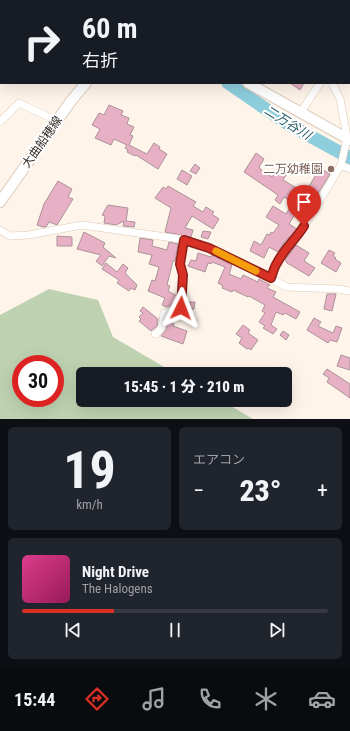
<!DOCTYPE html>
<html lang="ja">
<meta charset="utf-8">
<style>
body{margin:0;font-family:"Roboto Condensed","Noto Sans JP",sans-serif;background:#20242c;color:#f1f3f6;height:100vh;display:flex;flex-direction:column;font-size:15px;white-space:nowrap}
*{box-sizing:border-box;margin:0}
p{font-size:13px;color:#9ea1a6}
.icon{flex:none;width:22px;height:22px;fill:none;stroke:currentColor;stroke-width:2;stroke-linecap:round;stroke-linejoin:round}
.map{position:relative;height:419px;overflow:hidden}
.drawer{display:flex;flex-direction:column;gap:8px;padding:8px;background:#0d0f14;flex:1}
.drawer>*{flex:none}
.top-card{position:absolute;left:0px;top:0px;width:350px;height:84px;box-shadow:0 4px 16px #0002;background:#171b24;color:#f1f3f6;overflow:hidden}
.speed{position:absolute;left:12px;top:355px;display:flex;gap:8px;font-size:20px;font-weight:700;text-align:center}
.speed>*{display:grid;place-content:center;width:52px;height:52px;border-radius:50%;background:#171b24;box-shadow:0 4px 16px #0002;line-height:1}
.speed .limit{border:6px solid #d22;background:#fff;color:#111}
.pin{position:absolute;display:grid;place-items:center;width:34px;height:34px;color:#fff;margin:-41px -17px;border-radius:50% 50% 50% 0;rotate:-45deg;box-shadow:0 0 4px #0007}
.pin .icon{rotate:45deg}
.me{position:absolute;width:44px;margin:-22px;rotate:3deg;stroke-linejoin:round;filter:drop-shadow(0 0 3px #0008)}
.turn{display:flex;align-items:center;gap:14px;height:84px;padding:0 16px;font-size:18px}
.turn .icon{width:52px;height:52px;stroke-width:2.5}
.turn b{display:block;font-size:28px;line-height:34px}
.big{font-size:30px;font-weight:800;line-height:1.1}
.drawer .widget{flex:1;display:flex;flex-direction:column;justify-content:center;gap:6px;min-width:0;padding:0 14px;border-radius:6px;background:#20242c}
.drawer .dial{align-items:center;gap:0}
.dial b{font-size:52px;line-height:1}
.song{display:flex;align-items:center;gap:12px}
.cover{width:48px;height:48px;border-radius:6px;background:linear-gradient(135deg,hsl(330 70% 55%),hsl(330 70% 35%))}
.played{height:4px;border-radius:2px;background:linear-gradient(90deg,#d93025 30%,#363941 30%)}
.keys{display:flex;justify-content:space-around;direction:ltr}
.heat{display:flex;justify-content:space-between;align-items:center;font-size:22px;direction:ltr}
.drawer .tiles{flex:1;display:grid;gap:8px;grid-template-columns:1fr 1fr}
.widget:last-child{grid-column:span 2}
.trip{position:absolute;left:76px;top:367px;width:216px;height:40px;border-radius:6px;background:#171b24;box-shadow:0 4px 16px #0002;font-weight:800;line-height:40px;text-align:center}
.dock{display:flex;height:64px;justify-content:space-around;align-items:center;background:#090b0e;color:#9ea1a6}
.dock .icon{width:28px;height:28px}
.dock .current{color:#d93025}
.dock b{font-size:18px;color:#f1f3f6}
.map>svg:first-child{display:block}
.green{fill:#bed2b1;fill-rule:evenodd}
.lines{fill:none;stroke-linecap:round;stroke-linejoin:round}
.river{stroke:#8dcddc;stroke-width:13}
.building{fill:#e7b0c4;stroke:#aa939a}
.street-casing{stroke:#dbcab9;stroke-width:8}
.secondary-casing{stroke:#dbcab9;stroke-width:12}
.street{stroke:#fff;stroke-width:7}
.secondary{stroke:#fff;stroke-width:10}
.route-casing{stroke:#8d1f18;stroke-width:10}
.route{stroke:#d93025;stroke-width:7}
.slow{stroke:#f59e0b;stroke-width:7}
.education-dot{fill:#8d6e63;stroke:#fff;stroke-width:1.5}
.labels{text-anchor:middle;stroke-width:4;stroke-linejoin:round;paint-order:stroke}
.street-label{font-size:12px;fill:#312a24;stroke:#fff}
.education-label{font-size:12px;fill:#785e54;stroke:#fff;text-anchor:end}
.water-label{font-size:13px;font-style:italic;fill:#245a65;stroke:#fff}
</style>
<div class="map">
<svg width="350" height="419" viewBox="0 0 350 419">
<rect width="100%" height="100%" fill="#fff4ea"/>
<path class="green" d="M0 0H96V1H1L0 45Z
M49 289 98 300 113 337 176 374H83V400H221L253 419H0V315ZM21 364H55V398H21Z"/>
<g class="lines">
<path class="river" d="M0 73H1
M228 83 288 124 350 158"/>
</g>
<path class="building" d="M290 83H304L300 90Z
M109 105 123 111 121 115 129 118 127 124 134 127 130 135 133 136 129 145 147 154 154 143 160 147 159 149 167 154 158 169 136 155 135 156 127 152 128 150 125 148 127 145 114 139 111 145 95 138 100 129 92 125 99 113 104 115Z
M256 153 264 159 259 167 260 168V169L272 177 278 168 287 174 283 180 305 193 320 168 330 174 306 213 299 208 289 224 297 229 295 232 285 241 278 252 269 247 264 258 250 251 254 241 261 245 267 234 270 235 271 232 273 233 279 225 266 217 273 206 286 214 293 203 284 197 280 204 275 200 278 195 244 172Z
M195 164 200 168 196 174 190 171Z
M182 170 192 176 187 185 177 179Z
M58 181 72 189 68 197 73 199 57 225 49 222 46 227H43L37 225 44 204Z
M168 186 196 202 193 206 203 212 206 207 214 212 212 214 219 219 213 229 192 216 185 228 193 230 191 237 165 232 171 208 155 198 163 187 166 189Z
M108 205 128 208 126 221 135 222 134 227 123 226 124 221 116 225 104 223 105 216 102 215Z
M203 231 211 232 208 239 201 237Z
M84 232 105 243 103 247 116 258 109 256 102 266 96 261 101 255 77 249Z
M57 236 72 237V246H57Z
M140 238 153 240 152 246 167 250 169 242 178 244 175 261H173L167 285 170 286 168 291 177 296 176 304 166 307 162 305 165 298 148 291 152 280 155 281 159 267 149 264 152 255 138 252Z
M296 245 309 253 304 261 315 268 309 276 287 263 285 260Z
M329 250 335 253 333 256 336 258 335 259 341 263 336 272 321 263Z
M198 253 211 257 212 255 232 265 229 274 241 279 243 275 258 282 259 279 270 285 267 288 276 292 273 297 300 312 296 319 285 313 283 315 276 312 271 325 277 329 273 334 263 328 265 326 259 322 265 313 262 311 265 305 249 296 248 297 233 290 232 292 222 288 223 286 218 283 225 267 212 262 211 264 208 263 205 272 188 266 191 260 196 261Z
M106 263 117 272 123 264 128 268 125 273 137 285 135 290 131 288 129 291 117 283 119 280 102 269Z
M327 294H336L332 311 324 309Z
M186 302H195L194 309H186Z
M143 307 158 319 157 326 151 331 139 321 141 319 139 317 143 313 140 311Z
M314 318 321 322 318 326 333 333 336 326 342 328 337 342 330 340 328 343 307 330Z
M168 322 174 324 173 326 187 331 183 344 161 336 166 330Z
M243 325 250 330 248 333 258 340 251 350 248 348 247 349 239 343 242 338 236 334Z
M283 331 289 335 286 340 280 335Z
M341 355 350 358V370L337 366Z
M327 369 350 384V398L327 382 329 378 323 374Z"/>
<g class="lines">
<g class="street-casing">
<path id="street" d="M349 38 350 36
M301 112 320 83
M0 122 19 103 51 118
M341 165 350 169
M0 230 10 236 29 235 82 225 180 239 209 248 287 287 338 289 350 291
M271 278 276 264 289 245 299 235 341 165 347 139 346 131 340 99 332 83
M155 334C163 330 163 322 164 313L181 308 183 275 180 264 184 241"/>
</g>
<g class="secondary-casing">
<path id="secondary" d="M248 83 350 140
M0 202 71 101 86 83"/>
</g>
<use href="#street" class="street"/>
<use href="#secondary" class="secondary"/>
</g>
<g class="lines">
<g class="route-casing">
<path id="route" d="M181 308 183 275 180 264 184 240 209 248 271 278C273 273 274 267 277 263 284 249 296 239 304 226"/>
</g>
<use href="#route" class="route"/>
<path class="slow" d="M216 251 256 271"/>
</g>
<circle class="education-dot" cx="331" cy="169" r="4"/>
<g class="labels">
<g class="street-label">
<text transform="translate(42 142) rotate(-55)" y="4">大曲船穂線</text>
</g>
<g class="education-label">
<text x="323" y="173">二万幼稚園</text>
</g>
<g class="water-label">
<text transform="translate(288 122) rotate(32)" y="5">二万谷川</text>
</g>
</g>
</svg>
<div class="speed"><div class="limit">30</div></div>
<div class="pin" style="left:304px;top:226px;background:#d93025"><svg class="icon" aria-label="arrive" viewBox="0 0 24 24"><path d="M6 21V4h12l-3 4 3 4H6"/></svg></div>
<svg class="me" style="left:181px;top:308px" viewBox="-20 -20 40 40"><path d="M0-17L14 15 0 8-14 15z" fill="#d93025" stroke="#fff" stroke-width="4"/></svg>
<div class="trip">15:45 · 1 分 · 210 m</div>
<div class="top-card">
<div class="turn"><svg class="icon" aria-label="right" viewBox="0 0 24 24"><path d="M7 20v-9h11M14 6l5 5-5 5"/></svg><div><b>60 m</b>右折</div></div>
</div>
</div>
<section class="drawer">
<div class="tiles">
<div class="widget dial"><b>19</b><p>km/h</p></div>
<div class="widget"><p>エアコン</p>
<div class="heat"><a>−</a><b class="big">23°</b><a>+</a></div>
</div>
<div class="widget">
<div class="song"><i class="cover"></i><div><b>Night Drive</b><p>The Halogens</p></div></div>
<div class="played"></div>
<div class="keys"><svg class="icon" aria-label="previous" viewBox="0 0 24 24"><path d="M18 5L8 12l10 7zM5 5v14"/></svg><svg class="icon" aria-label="pause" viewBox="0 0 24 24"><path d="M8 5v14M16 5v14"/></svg><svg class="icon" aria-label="next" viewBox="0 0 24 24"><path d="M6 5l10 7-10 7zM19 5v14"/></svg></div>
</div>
</div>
</section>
<nav class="dock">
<b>15:44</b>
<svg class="icon current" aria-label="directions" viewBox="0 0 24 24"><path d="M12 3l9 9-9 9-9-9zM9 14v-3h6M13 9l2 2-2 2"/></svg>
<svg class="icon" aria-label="music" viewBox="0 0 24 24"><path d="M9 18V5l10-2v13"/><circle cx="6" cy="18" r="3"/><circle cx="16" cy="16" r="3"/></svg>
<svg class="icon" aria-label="phone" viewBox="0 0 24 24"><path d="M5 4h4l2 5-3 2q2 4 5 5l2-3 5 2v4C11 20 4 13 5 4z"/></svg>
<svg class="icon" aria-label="climate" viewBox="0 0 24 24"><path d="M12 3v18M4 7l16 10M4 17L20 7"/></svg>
<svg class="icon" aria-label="car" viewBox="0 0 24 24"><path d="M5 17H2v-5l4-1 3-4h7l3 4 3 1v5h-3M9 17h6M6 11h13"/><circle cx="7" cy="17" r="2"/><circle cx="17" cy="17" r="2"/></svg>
</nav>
